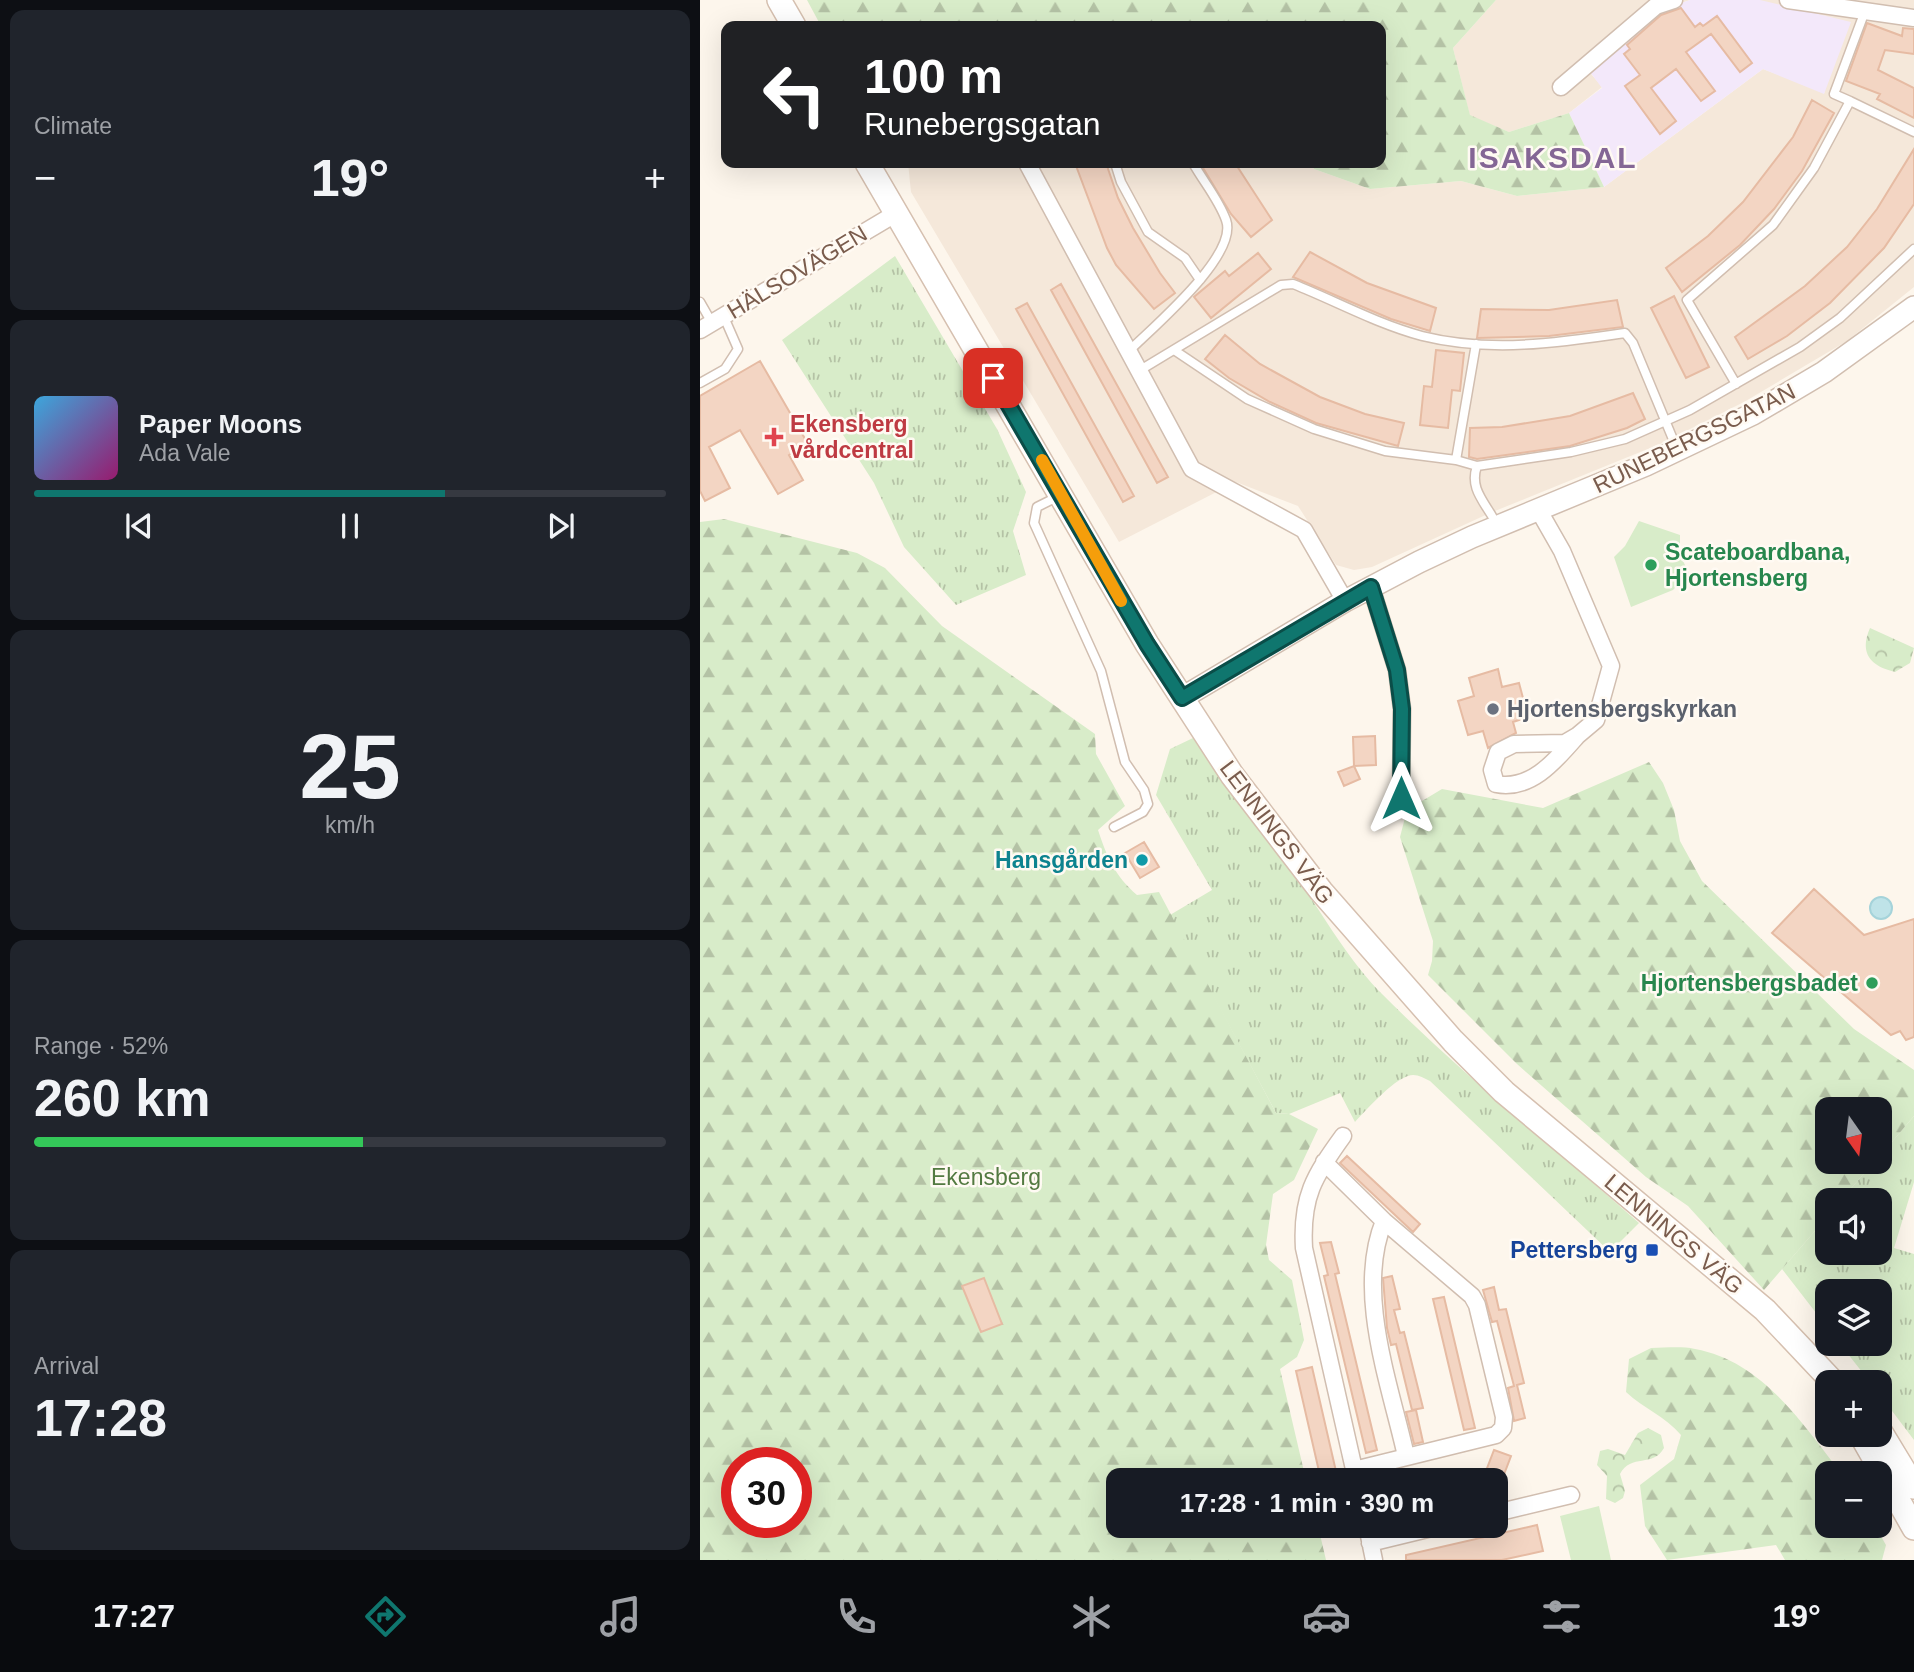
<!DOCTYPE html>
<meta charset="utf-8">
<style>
body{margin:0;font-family:Arial,sans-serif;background:#20242c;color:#f1f3f6;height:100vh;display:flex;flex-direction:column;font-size:26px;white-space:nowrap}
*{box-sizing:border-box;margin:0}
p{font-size:23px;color:#9ea1a6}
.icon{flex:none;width:38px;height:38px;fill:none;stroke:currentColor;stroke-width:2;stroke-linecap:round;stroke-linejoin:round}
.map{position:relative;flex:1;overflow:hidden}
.details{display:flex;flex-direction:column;gap:10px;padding:10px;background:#0d0f14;width:700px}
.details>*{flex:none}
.guide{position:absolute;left:21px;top:21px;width:665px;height:147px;border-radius:14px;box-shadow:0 7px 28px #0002;background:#202124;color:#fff;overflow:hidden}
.needle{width:46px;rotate:166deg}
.tools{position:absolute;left:1115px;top:1097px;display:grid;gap:14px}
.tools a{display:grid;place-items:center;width:77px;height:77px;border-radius:14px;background:#171b24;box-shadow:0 7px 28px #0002;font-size:35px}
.speed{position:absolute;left:21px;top:1447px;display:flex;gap:14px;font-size:35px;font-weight:700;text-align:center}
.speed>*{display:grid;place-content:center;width:91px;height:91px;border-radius:50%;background:#171b24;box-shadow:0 7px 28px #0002;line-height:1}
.speed .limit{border:10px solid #d22;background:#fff;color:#111}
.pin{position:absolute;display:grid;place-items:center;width:60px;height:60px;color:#fff;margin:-30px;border-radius:14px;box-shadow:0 4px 10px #0006}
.me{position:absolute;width:77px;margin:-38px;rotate:0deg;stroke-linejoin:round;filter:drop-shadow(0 0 5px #0008)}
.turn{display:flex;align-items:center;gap:24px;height:147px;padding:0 28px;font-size:32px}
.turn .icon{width:91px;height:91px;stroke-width:2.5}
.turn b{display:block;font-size:49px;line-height:60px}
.big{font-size:52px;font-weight:700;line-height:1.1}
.details .widget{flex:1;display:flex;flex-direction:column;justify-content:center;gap:10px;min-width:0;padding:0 24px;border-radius:14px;background:#20242c}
.details .dial{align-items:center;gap:0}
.dial b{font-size:91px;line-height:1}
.song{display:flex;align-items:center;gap:21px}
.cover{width:84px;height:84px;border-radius:10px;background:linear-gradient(135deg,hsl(200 70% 55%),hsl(320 70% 35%))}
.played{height:7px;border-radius:4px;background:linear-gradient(90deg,#0f766e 65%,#363941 65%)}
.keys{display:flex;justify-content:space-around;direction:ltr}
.heat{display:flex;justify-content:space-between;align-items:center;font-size:38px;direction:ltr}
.charge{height:10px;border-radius:5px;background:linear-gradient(90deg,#34c759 52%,#363941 0)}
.trip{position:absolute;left:406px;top:1468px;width:402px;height:70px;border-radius:14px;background:#171b24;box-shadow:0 7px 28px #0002;font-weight:700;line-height:70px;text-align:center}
.menu{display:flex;height:112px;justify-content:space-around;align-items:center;background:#090b0e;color:#9ea1a6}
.menu .icon{width:49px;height:49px}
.menu .current{color:#0f766e}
.menu b{font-size:32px;color:#f1f3f6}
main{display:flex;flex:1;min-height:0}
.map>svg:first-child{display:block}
.residential{fill:#f5e8da}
.education{fill:#f3e8fa}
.grass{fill:url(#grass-tufts)}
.forest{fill:url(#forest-firs);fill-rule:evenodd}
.park{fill:url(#park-crowns)}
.pitch{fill:#d8ecc9}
.water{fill:#bfe3e8;stroke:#a5d3da;stroke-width:2}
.building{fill:#f3d5c3;stroke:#e6bba3;stroke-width:2}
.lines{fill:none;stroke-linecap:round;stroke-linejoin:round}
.service-casing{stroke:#d1beb0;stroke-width:11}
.minor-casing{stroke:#d1beb0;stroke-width:19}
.tertiary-casing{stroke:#d1beb0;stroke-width:24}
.secondary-casing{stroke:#d6c0b0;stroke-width:26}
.service{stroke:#fff;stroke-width:8}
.minor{stroke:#fff;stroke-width:16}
.tertiary{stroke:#fff;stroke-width:21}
.secondary{stroke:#fff;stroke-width:23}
.route-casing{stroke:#0a4d48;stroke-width:18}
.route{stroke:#0f766e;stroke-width:12}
.slow{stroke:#f59e0b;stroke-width:12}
.health-dot{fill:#e0444e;stroke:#fffaf3;stroke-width:2.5}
.leisure-dot{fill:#2e9e5b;stroke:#fffaf3;stroke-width:2.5}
.worship-dot{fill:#6b7280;stroke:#fffaf3;stroke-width:2.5}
.culture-dot{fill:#0f9aa8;stroke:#fffaf3;stroke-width:2.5}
.transit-dot{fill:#1a4fb4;stroke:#fffaf3;stroke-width:2.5}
.labels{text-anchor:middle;stroke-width:5;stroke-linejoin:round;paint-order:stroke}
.street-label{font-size:23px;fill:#7a5c4d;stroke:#fffaf3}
.health-label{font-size:23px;font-weight:bold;fill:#be3a42;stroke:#fffaf3;text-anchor:start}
.leisure-label{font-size:23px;font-weight:bold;fill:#27864d;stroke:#fffaf3;text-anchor:start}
.worship-label{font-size:23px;font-weight:bold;fill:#5b616d;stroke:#fffaf3;text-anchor:start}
.culture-label{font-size:23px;font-weight:bold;fill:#0d838f;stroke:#fffaf3;text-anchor:end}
.park-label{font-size:23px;fill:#537a41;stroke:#fffaf3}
.transit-label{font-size:23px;font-weight:bold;fill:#164399;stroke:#fffaf3;text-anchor:end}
.district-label{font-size:30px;font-weight:bold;letter-spacing:2px;fill:#846695;stroke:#fffaf3}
</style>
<main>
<section class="details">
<div class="widget"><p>Climate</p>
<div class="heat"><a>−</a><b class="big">19°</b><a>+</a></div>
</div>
<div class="widget">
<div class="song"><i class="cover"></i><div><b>Paper Moons</b><p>Ada Vale</p></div></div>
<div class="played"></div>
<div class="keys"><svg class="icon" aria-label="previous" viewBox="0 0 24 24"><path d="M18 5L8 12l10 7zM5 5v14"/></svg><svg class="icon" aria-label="pause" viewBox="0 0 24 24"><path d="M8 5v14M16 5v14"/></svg><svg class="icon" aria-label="next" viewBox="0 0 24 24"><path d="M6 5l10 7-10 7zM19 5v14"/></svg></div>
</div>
<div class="widget dial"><b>25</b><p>km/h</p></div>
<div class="widget"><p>Range · 52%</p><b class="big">260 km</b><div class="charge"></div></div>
<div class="widget"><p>Arrival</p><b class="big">17:28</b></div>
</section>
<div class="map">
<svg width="1214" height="1560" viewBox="0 0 1214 1560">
<defs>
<pattern id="grass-tufts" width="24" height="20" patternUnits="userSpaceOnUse" patternTransform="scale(1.75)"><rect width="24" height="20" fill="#d8ecc9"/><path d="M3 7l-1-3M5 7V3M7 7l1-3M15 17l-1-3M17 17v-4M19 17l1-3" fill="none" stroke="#b4c2a5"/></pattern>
<pattern id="forest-firs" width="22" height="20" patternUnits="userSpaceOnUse" patternTransform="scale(1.75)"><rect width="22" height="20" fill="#d8ecc9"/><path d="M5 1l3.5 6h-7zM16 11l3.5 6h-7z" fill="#b4c2a5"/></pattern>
<pattern id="park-crowns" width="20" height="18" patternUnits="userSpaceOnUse" patternTransform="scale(1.75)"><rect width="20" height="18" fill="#d8ecc9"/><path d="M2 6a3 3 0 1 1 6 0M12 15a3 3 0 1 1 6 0" fill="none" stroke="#b4c2a5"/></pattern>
</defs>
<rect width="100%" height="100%" fill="#fdf6ec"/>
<path class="residential" d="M796 0H990L961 10 887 69 902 87 869 113 809 132 770 116 753 48Z
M1059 0H1214V287L1147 341 1044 402 960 444 790 513 672 567 654 570 636 565 598 506 536 482 419 542 211 192 208 163H611L614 169 670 189 761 181 817 196 904 187 1063 69 1125 93Z"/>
<path class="education" d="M990 0H1060L1151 22 1124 94 1063 69 904 187 869 113 902 88 887 68 961 10Z"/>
<path class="grass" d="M195 256 297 429 326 492 313 531 326 575 256 605 204 547 174 483 82 340Z
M493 738C523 784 558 826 591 870 621 910 643 953 678 990 760 1073 852 1146 939 1223L910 1252 730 1081C723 1078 716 1073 708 1076 692 1081 666 1110 655 1122L640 1093 589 1114 576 1113 470 915 512 890 456 795 470 749Z
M1214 1116V1182L1194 1248 1214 1254V1440L1180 1395V1382H1170L1140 1344H1180V1292H1127V1327L1082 1269 1127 1217V1253H1180V1200H1141L1174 1162H1180V1156Z"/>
<path class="forest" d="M107 0H796L753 48 770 115 809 132 869 113 904 187 817 196 761 181 670 189 614 169 611 163H681V26H121Z
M24 519 157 553 185 568 242 626 395 734 396 754 425 806 398 830C407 857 415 876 437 895L459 892 576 1113 589 1114 618 1129 594 1180 573 1194 566 1245 569 1260 592 1280 604 1340 597 1357 580 1369 606 1480H418V1526H618L626 1560H0V522ZM37 1463H96V1522H37Z
M949 762 963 783 974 810 980 841 1002 881 1154 1029 1214 1070V1116L1180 1156V1110H1127V1162H1174L1141 1200H1127V1217L1064 1290 988 1206 946 1177 817 1064 728 975 732 961 733 941 700 837 707 810 742 789 843 808Z
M951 1348C965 1348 981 1346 995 1349 1062 1361 1102 1423 1141 1473L1127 1474V1526H1175L1186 1545 1182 1560H1085L1076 1545 967 1560 945 1526 940 1485 974 1459 981 1435C965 1416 944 1409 926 1392L929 1359Z"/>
<path class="park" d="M1170 628 1214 648 1210 663 1195 672C1170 666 1159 653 1170 628Z
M948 1428 961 1435 964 1448C953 1468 931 1453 920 1474L925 1491 923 1498 915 1503 906 1499 907 1476 897 1465 900 1451 908 1449 925 1455 938 1433Z"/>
<path class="pitch" d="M939 521 980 535V555L989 573 973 590 931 607 914 557 925 546Z
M899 1506 911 1560H871L860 1516Z"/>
<path class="water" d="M1170 908a11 11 0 1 1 22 0a11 11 0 1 1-22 0Z"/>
<path class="building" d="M981 8 995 27 1000 23 1003 26 1017 16 1052 63 1040 72 1011 34 986 52 1015 91 1001 101 976 69 951 88 976 121 960 134 925 86 940 75 924 54 930 49 927 45 961 15Z
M1167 23 1202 36 1203 28 1214 29V54L1185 50 1178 70 1214 88V118L1177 99 1180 94 1146 81Z
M1112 100 1134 113 1102 171 1074 209 1040 245 982 292 966 268 1008 236 1043 202 1093 137Z
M1214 149V204L1184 248 1130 303 1087 336 1048 359 1035 337 1105 286 1147 247 1177 209Z
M375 163H406L418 198 433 228 460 273 475 293 454 309 416 265 407 248Z
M500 163H535L572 220 551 237 531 214Z
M610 252 667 283 736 308 730 331 691 319 593 277Z
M558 253 571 269 511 318 494 297 525 271 529 276Z
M361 284 468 477 457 483 351 290Z
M974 296 1009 367 986 378 951 308Z
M917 300 923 327 849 336 777 338 781 309 849 310Z
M327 303 434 496 423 502 316 309Z
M525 335 560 364 620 397 665 414 704 423 698 446 616 423 570 402 529 378 505 359Z
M736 350 764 353 760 391 752 390 748 428 720 425 724 386 732 387Z
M60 361 108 444 89 455 103 480 78 494 40 430 9 447 30 488 5 501 0 491V396Z
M933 393 945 419 927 428 870 446 777 459 769 457 770 428 802 427 870 416Z
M798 669 802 687 819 683 828 717 813 722 816 733 788 748 783 731 768 735 758 701 774 696 769 678Z
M675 736 676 765 654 766 653 737Z
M654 766 660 779 644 786 638 772Z
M444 842 459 867 440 878 425 853Z
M1114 889 1164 935 1214 919V1037L1206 1040 1200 1031 1191 1035 1072 933Z
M647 1156 720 1224 713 1232 640 1163Z
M631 1242 639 1273 635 1274 677 1450 666 1453 624 1276 628 1275 620 1243Z
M692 1276 700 1309 694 1310 700 1333 704 1332 723 1408 712 1410 696 1344 691 1345 687 1328 683 1278Z
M284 1278 302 1324 281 1332 262 1286Z
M794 1287 799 1310 806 1309 824 1383 817 1385 825 1418 814 1421 808 1388 814 1386 797 1321 792 1322 783 1290Z
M744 1297 775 1428 764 1430 733 1299Z
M612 1367 638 1480H621L596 1371Z
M716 1410 723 1442 714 1444 706 1412Z
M794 1450 811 1456 803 1477 786 1471Z
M837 1525 843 1551 802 1560H706V1555Z"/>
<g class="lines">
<g class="service-casing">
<path id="service" d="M1150 101 1134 94 1165 11
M415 163 421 182 448 232 485 258 500 280
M0 302 12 323
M474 350 547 399 614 429 685 451 756 460 777 466 871 452 925 439 990 410 1100 347 1140 318 1214 249
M429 351C453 327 539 255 526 220 519 200 503 181 493 163
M437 372 581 285 593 284C636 301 677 324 722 336 790 353 858 343 925 333L933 343 977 449
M0 383 25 369 38 349 24 317
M1036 384 987 300 1073 225 1114 168 1150 101 1214 132
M756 460 776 344
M777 466C770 486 781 498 792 516
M357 497 337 507 334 523 401 671 425 762 444 790 448 804 443 812 414 827"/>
</g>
<g class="minor-casing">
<path id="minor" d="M1088 0 1214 18
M861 87 956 6 974 0
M327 163 492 469 604 530 645 601
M0 330 195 214
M838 509 862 551 911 666 896 720 877 736 865 743 814 744 798 752 792 770 796 784C831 791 856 760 877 736
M671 587 697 670 702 709 701 798
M643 1136C614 1176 601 1197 604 1248L656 1478
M624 1162 684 1221 772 1296 777 1305 804 1417 803 1428 796 1435 654 1470
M684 1221C655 1292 690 1384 706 1456
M796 1513 871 1495
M667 1526 674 1560
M670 1543 740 1526"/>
</g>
<g class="tertiary-casing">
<path id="tertiary" d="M482 698 645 601 719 562 772 537 946 465 1053 414 1124 372 1214 307"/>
</g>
<g class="secondary-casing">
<path id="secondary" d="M79 0 94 26
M167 163 447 644 532 775 621 891 753 1041 804 1092 1065 1310 1133 1382
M1180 1431 1214 1487
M1161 1435 1214 1528"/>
</g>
<use href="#service" class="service"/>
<use href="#minor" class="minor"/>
<use href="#tertiary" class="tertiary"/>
<use href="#secondary" class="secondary"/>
</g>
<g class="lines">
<g class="route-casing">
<path id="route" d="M293 378 447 644 482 698 671 587 697 670 702 709 701 798"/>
</g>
<use href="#route" class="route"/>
<path class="slow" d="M342 460 421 601"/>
</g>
<path class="health-dot" d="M70.5 426.5h7v7h7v7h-7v7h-7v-7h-7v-7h7z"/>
<g class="leisure-dot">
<circle cx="951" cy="565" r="7"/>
<circle cx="1172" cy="983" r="7"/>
</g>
<circle class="worship-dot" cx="793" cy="709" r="7"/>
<circle class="culture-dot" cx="442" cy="860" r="7"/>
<rect class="transit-dot" x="945" y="1243" width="14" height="14" rx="3.5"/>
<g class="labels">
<g class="street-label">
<text transform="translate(97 272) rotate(-31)" y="8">HÄLSOVÄGEN</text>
<text transform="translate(994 438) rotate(-26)" y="8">RUNEBERGSGATAN</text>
<text transform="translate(577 832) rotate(53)" y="8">LENNINGS VÄG</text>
<text transform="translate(974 1234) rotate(40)" y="8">LENNINGS VÄG</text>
</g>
<g class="health-label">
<text x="90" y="432">Ekensberg<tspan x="90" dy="26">vårdcentral</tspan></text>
</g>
<g class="leisure-label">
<text x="965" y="560">Scateboardbana,<tspan x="965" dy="26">Hjortensberg</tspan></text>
<text x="1158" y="991" text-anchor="end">Hjortensbergsbadet</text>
</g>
<g class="worship-label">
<text x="807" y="717">Hjortensbergskyrkan</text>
</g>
<g class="culture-label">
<text x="428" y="868">Hansgården</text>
</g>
<g class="park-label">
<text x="286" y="1185">Ekensberg</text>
</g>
<g class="transit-label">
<text x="938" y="1258">Pettersberg</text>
</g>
<g class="district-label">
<text x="853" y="168">ISAKSDAL</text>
</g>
</g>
</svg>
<div class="tools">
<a><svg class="needle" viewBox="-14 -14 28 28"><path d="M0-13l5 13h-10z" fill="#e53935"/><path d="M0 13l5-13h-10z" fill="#9ea1a6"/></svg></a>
<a><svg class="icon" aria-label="sound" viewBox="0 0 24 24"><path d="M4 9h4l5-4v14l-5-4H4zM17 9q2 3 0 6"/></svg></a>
<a><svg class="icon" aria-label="layers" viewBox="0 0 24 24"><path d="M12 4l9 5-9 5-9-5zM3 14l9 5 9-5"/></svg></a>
<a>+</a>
<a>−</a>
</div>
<div class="speed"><div class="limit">30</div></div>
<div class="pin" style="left:293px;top:378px;background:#d93025"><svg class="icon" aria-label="arrive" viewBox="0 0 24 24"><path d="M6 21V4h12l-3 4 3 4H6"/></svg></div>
<svg class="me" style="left:701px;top:798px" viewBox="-20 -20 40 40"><path d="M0-17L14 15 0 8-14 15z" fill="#0f766e" stroke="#fff" stroke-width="4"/></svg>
<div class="trip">17:28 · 1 min · 390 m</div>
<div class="guide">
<div class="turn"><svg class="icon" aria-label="left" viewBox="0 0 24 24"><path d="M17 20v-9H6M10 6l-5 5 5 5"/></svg><div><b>100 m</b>Runebergsgatan</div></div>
</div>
</div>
</main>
<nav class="menu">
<b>17:27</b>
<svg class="icon current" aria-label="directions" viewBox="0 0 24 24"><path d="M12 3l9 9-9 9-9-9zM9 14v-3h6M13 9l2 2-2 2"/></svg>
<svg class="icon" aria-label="music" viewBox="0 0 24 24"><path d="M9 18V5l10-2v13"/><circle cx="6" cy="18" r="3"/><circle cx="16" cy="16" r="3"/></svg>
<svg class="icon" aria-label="phone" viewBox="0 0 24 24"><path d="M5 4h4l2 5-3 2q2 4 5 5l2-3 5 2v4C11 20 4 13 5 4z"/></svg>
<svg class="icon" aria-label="climate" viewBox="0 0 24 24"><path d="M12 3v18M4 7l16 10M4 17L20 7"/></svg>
<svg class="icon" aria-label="car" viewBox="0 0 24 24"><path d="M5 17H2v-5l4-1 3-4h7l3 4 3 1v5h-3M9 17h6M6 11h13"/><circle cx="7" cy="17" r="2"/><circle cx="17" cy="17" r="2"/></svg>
<svg class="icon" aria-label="filters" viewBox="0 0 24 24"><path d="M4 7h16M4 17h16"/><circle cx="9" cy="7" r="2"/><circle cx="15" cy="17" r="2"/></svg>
<b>19°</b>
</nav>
